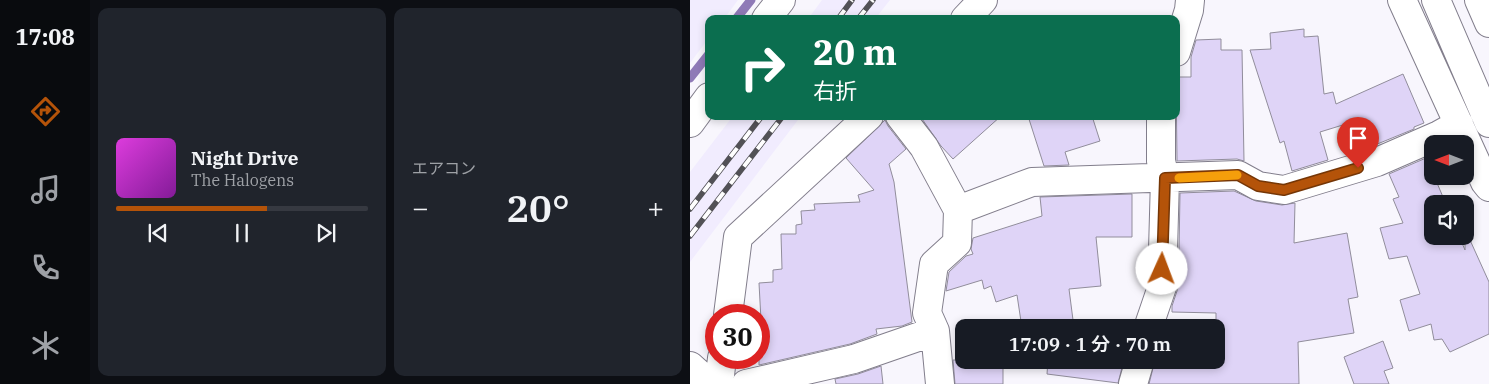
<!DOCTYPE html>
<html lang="ja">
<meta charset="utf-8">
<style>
body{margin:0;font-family:"IBM Plex Serif","Noto Sans JP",serif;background:#20242c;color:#f1f3f6;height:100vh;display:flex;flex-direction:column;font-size:19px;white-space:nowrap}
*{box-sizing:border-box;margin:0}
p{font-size:16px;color:#9ea1a6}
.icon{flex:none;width:28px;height:28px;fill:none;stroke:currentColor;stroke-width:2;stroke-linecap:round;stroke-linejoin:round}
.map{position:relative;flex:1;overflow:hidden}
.panel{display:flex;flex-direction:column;gap:8px;padding:8px;background:#0d0f14;width:600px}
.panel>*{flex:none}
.top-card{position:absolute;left:15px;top:15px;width:475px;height:105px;border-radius:10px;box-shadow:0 2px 8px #0003;background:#0b6e4f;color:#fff;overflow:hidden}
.needle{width:32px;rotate:270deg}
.buttons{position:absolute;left:734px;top:135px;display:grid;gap:10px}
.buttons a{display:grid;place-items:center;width:50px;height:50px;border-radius:10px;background:#171b24;box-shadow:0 2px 8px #0003;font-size:25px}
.speed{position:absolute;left:15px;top:304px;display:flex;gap:10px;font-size:25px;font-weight:700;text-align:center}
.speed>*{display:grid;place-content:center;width:65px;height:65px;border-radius:50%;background:#171b24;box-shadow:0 2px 8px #0003;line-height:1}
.speed .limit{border:8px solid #d22;background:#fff;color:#111}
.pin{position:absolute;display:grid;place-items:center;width:42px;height:42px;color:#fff;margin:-51px -21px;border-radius:50% 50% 50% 0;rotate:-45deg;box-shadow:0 0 5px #0007}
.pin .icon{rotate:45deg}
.me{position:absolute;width:55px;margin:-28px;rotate:2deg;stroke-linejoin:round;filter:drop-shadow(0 0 4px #0008)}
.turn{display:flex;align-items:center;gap:18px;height:105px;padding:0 25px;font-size:22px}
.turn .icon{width:65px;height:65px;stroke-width:2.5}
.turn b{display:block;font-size:35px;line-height:42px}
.big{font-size:38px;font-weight:600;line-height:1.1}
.panel .card{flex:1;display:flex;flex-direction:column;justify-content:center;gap:8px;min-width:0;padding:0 18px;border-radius:10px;background:#20242c}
.song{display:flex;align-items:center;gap:15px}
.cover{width:60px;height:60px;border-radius:8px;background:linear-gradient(135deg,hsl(300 70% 55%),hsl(290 70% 35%))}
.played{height:5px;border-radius:2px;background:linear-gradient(90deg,#b45309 60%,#363941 60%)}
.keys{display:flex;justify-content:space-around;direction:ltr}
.heat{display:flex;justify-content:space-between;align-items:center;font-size:28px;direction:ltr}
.panel .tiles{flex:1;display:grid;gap:8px;grid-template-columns:repeat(2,1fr)}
.trip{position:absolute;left:265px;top:319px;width:270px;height:50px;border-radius:10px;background:#171b24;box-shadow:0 2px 8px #0003;font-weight:600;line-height:50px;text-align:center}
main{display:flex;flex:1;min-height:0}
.tab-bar{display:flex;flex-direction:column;width:90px;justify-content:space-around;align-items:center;background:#090b0e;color:#9ea1a6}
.tab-bar .icon{width:35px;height:35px}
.tab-bar .current{color:#b45309}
.tab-bar b{font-size:22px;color:#f1f3f6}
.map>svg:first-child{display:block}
.built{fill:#f1ecfe}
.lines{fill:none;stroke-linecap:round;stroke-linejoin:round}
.stream{stroke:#8f7ab7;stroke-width:9}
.building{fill:#dfd4f7;stroke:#918d9b}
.minor-casing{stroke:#827e8c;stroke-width:30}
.minor{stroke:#fff;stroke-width:28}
.rail-casing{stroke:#525156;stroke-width:5.5}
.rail{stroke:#fff;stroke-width:4;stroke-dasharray:11;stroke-linecap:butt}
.route-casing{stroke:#753606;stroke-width:12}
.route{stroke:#b45309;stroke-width:9}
.slow{stroke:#f59e0b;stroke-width:9}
</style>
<main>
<nav class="tab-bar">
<b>17:08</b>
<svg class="icon current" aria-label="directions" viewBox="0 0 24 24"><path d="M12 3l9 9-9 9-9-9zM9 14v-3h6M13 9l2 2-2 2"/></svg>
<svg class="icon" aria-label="music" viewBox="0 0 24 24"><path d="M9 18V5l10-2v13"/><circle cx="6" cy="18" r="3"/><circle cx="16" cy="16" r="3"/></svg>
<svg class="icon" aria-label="phone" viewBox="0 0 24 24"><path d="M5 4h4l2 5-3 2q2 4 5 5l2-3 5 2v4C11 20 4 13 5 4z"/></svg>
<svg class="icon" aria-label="climate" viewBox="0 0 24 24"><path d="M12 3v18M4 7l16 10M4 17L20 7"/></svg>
</nav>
<section class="panel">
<div class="tiles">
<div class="card">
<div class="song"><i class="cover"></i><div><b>Night Drive</b><p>The Halogens</p></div></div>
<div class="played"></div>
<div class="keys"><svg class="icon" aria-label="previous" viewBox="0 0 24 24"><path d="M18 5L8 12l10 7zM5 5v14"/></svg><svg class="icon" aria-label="pause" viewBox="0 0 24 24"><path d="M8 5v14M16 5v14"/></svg><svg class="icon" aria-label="next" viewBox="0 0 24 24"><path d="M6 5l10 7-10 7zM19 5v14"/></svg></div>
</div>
<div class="card"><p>エアコン</p>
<div class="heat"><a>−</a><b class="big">20°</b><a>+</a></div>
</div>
</div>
</section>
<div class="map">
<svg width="799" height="384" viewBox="0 0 799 384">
<rect width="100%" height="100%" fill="#f8f6fd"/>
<path class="built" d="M0 0H48L34 19H19V38L0 63Z
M132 0H200L185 19H118Z
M43 116H111L0 262V172Z"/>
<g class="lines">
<path class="stream" d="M46 19 61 0
M0 78 19 54"/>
</g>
<path class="building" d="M614 29V37L628 36 634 94 643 92 646 104 713 74 734 123 724 127V129L680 147 669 120 630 132 638 160 602 171 594 141 590 143 560 50 581 49 580 33Z
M531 39V50H552L554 161 547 159 487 161 486 77H501V57L506 40Z
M230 116H311L263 159 251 146Z
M338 116H402L410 141 375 152 379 165 354 166Z
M195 120 198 126 216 149 199 164 204 182 222 322 212 326 186 329 187 334 160 344 69 365V340L72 339 69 283 83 282V270L92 269 91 234H106V225L112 224 111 211 125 210 124 204 170 202 168 195 184 190 156 158Z
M736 158 742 173V176H744L756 204H742V236H769L775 250V229L799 282V334L760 352 752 339 744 340 741 324 719 331 710 300 730 294 717 256 699 259 690 228 713 223 703 199 709 197 699 174Z
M544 191 566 201 592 205 605 203 604 243 657 233 668 297 658 299 664 333 608 342 609 384H459L465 360H526V313L482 312V306L488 288V272H491L489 251 490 193Z
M442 194V237H406L411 286 379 289 383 320 332 328 327 295 306 302 301 286 294 289 292 280 256 291 259 272 276 256 283 254 281 249 283 238 352 216 350 197Z
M693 341 703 368 694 371 699 384H664L654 357Z
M263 360H313V384H265Z
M358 360H434L428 383 357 374Z
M191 366 193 384H146L145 379 168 374Z"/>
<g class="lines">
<g class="minor-casing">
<path id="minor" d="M712 0 795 182 799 187
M746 0 799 123
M789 0 799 23
M76 19 91 0
M275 19 293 0
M486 52 499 10 500 0
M210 116 234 147 268 210
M0 123 19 97
M38 315 48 237 179 116
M458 328 472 287 475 178 471 161V116
M0 366 20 384
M29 384 32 358
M56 384 164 359 245 331
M250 384 245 331 237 313 244 264 267 243 268 210 342 182 548 175 568 186 594 190 687 162 749 135 769 124
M443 384 450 360"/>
</g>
<use href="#minor" class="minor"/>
<g class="rail-casing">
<path id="rail" d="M148 19 162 0
M168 19 183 0
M0 209 72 116
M0 236 93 116"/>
</g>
<use href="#rail" class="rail"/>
</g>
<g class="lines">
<g class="route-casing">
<path id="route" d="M472 269 475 178 548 175 568 186 594 190 668 168"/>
</g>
<use href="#route" class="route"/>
<path class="slow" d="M489 178 547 175"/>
</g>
</svg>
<div class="buttons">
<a><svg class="needle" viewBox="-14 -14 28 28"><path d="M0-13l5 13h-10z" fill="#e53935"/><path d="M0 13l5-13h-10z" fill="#9ea1a6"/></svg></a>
<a><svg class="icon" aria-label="sound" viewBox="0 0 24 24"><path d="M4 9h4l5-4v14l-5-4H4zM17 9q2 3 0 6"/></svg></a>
</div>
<div class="speed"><div class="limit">30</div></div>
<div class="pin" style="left:668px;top:168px;background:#d93025"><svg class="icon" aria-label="arrive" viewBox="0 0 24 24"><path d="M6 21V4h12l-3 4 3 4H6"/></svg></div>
<svg class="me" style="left:472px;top:269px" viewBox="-20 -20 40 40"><circle r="19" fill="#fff"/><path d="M0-13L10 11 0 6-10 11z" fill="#b45309"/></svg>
<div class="trip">17:09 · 1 分 · 70 m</div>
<div class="top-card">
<div class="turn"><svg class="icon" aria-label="right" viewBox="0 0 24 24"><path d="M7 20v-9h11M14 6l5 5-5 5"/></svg><div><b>20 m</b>右折</div></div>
</div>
</div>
</main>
